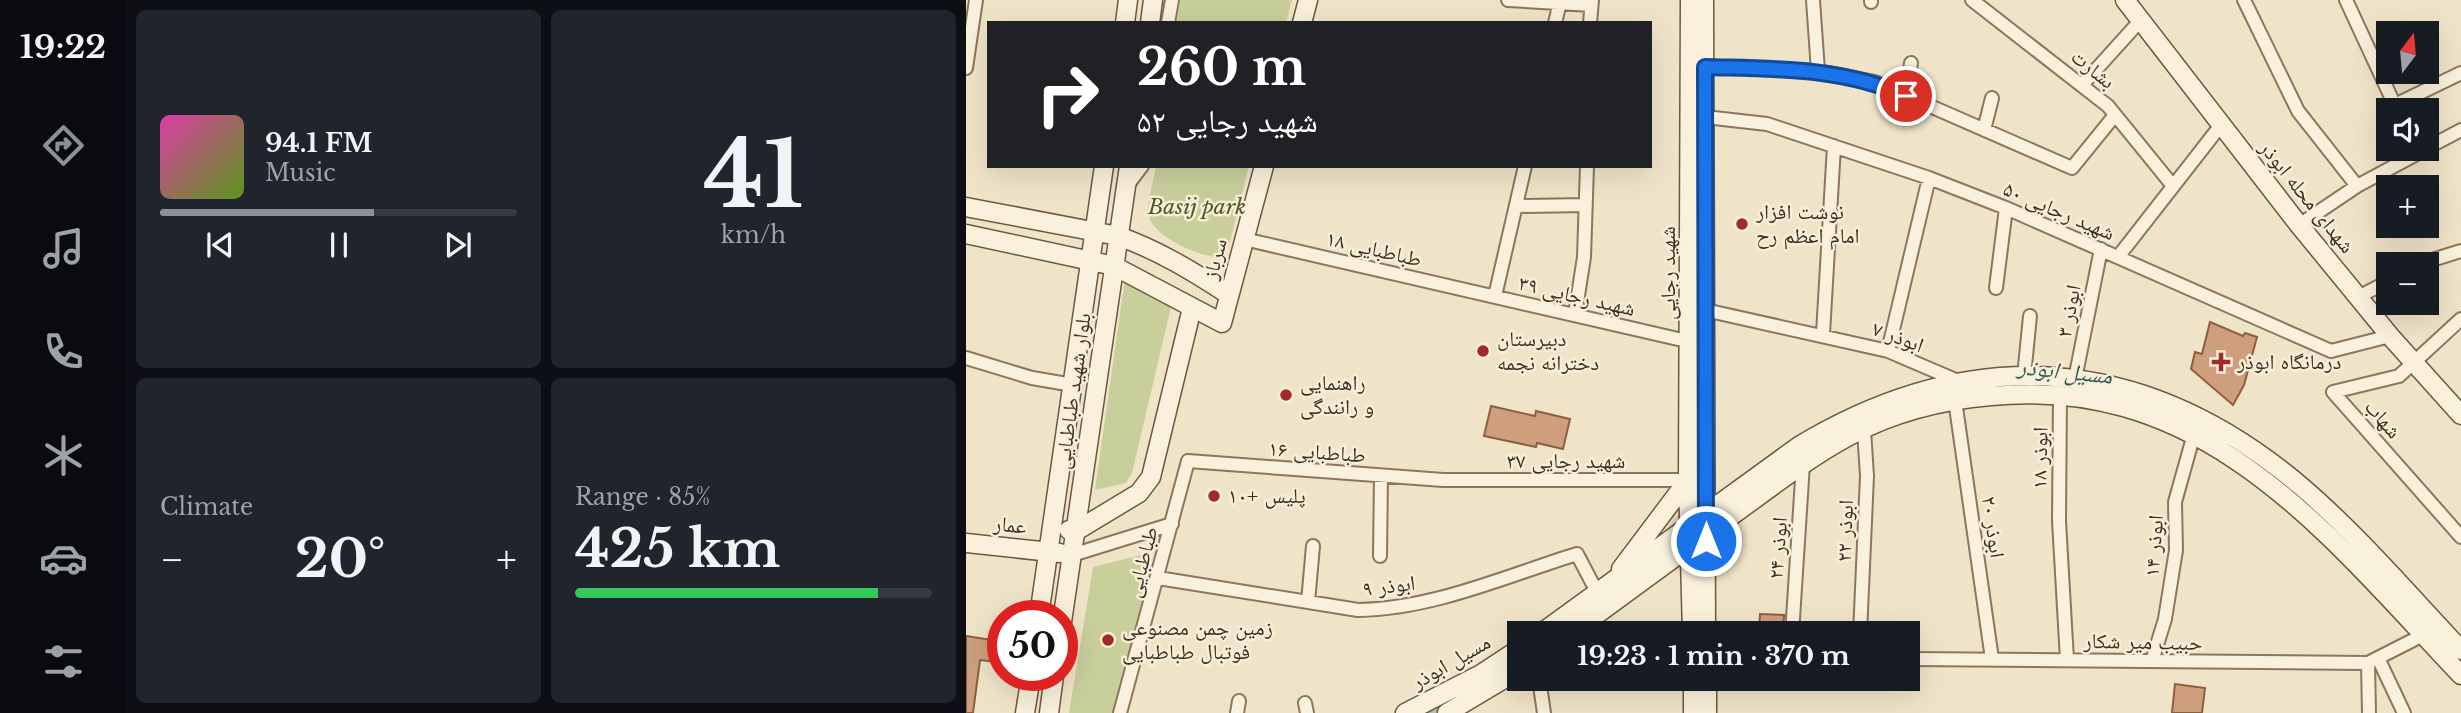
<!DOCTYPE html>
<meta charset="utf-8">
<style>
body{margin:0;font-family:"Libre Baskerville","Noto Naskh Arabic",serif;background:#20242c;color:#f1f3f6;height:100vh;display:flex;flex-direction:column;font-size:26px;white-space:nowrap}
*{box-sizing:border-box;margin:0}
p{font-size:23px;color:#9ea1a6}
.icon{flex:none;width:38px;height:38px;fill:none;stroke:currentColor;stroke-width:2;stroke-linecap:round;stroke-linejoin:round}
.map{position:relative;flex:1;overflow:hidden}
.drawer{display:flex;flex-direction:column;gap:10px;padding:10px;background:#0d0f14;width:840px}
.drawer>*{flex:none}
.top-card{position:absolute;left:21px;top:21px;width:665px;height:147px;border-radius:0px;box-shadow:0 7px 28px #0002;background:#202124;color:#fff;overflow:hidden}
.needle{width:46px;rotate:16deg}
.controls{position:absolute;left:1410px;top:21px;display:grid;gap:14px}
.controls a{display:grid;place-items:center;width:63px;height:63px;border-radius:0px;background:#171b24;box-shadow:0 7px 28px #0002;font-size:35px}
.speed{position:absolute;left:21px;top:600px;display:flex;gap:14px;font-size:35px;font-weight:700;text-align:center}
.speed>*{display:grid;place-content:center;width:91px;height:91px;border-radius:50%;background:#171b24;box-shadow:0 7px 28px #0002;line-height:1}
.speed .limit{border:10px solid #d22;background:#fff;color:#111}
.pin{position:absolute;display:grid;place-items:center;width:60px;height:60px;color:#fff;margin:-30px;border:4px solid #fff;border-radius:50%;box-shadow:0 2px 7px #0007}
.me{position:absolute;width:77px;margin:-38px;rotate:0deg;stroke-linejoin:round;filter:drop-shadow(0 0 5px #0008)}
.turn{display:flex;align-items:center;gap:24px;height:147px;padding:0 35px;font-size:32px}
.turn .icon{width:91px;height:91px;stroke-width:2.5}
.turn b{display:block;font-size:49px;line-height:60px}
.big{font-size:52px;font-weight:700;line-height:1.1}
.drawer .card{flex:1;display:flex;flex-direction:column;justify-content:center;gap:10px;min-width:0;padding:0 24px;border-radius:10px;background:#20242c}
.drawer .dial{align-items:center;gap:0}
.dial b{font-size:91px;line-height:1}
.song{display:flex;align-items:center;gap:21px}
.cover{width:84px;height:84px;border-radius:10px;background:linear-gradient(135deg,hsl(320 70% 55%),hsl(90 70% 35%))}
.played{height:7px;border-radius:4px;background:linear-gradient(90deg,#8c9099 60%,#363941 60%)}
.keys{display:flex;justify-content:space-around;direction:ltr}
.heat{display:flex;justify-content:space-between;align-items:center;font-size:38px;direction:ltr}
.charge{height:10px;border-radius:5px;background:linear-gradient(90deg,#34c759 85%,#363941 0)}
.drawer .tiles{flex:1;display:grid;gap:10px;grid-template-columns:repeat(2,1fr)}
.trip{position:absolute;left:541px;top:621px;width:413px;height:70px;border-radius:0px;background:#171b24;box-shadow:0 7px 28px #0002;font-weight:700;line-height:70px;text-align:center}
main{display:flex;flex:1;min-height:0}
.tab-bar{display:flex;flex-direction:column;width:126px;justify-content:space-around;align-items:center;background:#090b0e;color:#9ea1a6}
.tab-bar .icon{width:49px;height:49px}
.tab-bar .selected{color:#8c9099}
.tab-bar b{font-size:32px;color:#f1f3f6}
.map>svg:first-child{display:block}
.green{fill:#c9cf9b}
.lines{fill:none;stroke-linecap:round;stroke-linejoin:round}
.canal{stroke:#a9c4bc;stroke-width:12}
.building{fill:#cf9f7d;stroke:#8d5f41;stroke-width:2}
.street-casing{stroke:#8d765c;stroke-width:16}
.secondary-casing{stroke:#6f573f;stroke-width:21}
.street{stroke:#faf1dc;stroke-width:12}
.secondary{stroke:#faf1dc;stroke-width:18}
.route-casing{stroke:#114b97;stroke-width:18}
.route{stroke:#1a73e8;stroke-width:12}
.poi-dot{fill:#9e2a2b;stroke:#f7eed8;stroke-width:2.5}
.labels{text-anchor:middle;stroke-width:5;stroke-linejoin:round;paint-order:stroke}
.street-label{font-size:21px;fill:#3d2e20;stroke:#f7eed8}
.park-label{font-size:21px;font-style:italic;fill:#4d5a26;stroke:#f7eed8}
.poi-label{font-size:21px;fill:#3d2e20;stroke:#f7eed8;text-anchor:start}
.water-label{font-size:23px;font-style:italic;fill:#2f5d5a;stroke:#f7eed8}
</style>
<main>
<nav class="tab-bar">
<b>19:22</b>
<svg class="icon selected" aria-label="directions" viewBox="0 0 24 24"><path d="M12 3l9 9-9 9-9-9zM9 14v-3h6M13 9l2 2-2 2"/></svg>
<svg class="icon" aria-label="music" viewBox="0 0 24 24"><path d="M9 18V5l10-2v13"/><circle cx="6" cy="18" r="3"/><circle cx="16" cy="16" r="3"/></svg>
<svg class="icon" aria-label="phone" viewBox="0 0 24 24"><path d="M5 4h4l2 5-3 2q2 4 5 5l2-3 5 2v4C11 20 4 13 5 4z"/></svg>
<svg class="icon" aria-label="climate" viewBox="0 0 24 24"><path d="M12 3v18M4 7l16 10M4 17L20 7"/></svg>
<svg class="icon" aria-label="car" viewBox="0 0 24 24"><path d="M5 17H2v-5l4-1 3-4h7l3 4 3 1v5h-3M9 17h6M6 11h13"/><circle cx="7" cy="17" r="2"/><circle cx="17" cy="17" r="2"/></svg>
<svg class="icon" aria-label="filters" viewBox="0 0 24 24"><path d="M4 7h16M4 17h16"/><circle cx="9" cy="7" r="2"/><circle cx="15" cy="17" r="2"/></svg>
</nav>
<section class="drawer">
<div class="tiles">
<div class="card">
<div class="song"><i class="cover"></i><div><b>94.1 FM</b><p>Music</p></div></div>
<div class="played"></div>
<div class="keys"><svg class="icon" aria-label="previous" viewBox="0 0 24 24"><path d="M18 5L8 12l10 7zM5 5v14"/></svg><svg class="icon" aria-label="pause" viewBox="0 0 24 24"><path d="M8 5v14M16 5v14"/></svg><svg class="icon" aria-label="next" viewBox="0 0 24 24"><path d="M6 5l10 7-10 7zM19 5v14"/></svg></div>
</div>
<div class="card dial"><b>41</b><p>km/h</p></div>
<div class="card"><p>Climate</p>
<div class="heat"><a>−</a><b class="big">20°</b><a>+</a></div>
</div>
<div class="card"><p>Range · 85%</p><b class="big">425 km</b><div class="charge"></div></div>
</div>
</section>
<div class="map">
<svg width="1495" height="713" viewBox="0 0 1495 713">
<rect width="100%" height="100%" fill="#f0e4c8"/>
<path class="green" d="M214 0H326L320 23H211Z
M190 166H283L263 246 255 257C237 259 186 236 183 216 180 202 188 181 190 166Z
M159 278 205 307 166 473 160 483 129 490Z
M175 555 186 560 152 713H103L127 567Z"/>
<g class="lines">
<path class="canal" d="M1060 385C1150 393 1219 411 1294 465
M1333 495 1367 530
M589 634 620 611
M460 711 503 690"/>
</g>
<path class="building" d="M1244 322 1277 336 1279 333 1291 337 1278 385 1267 405 1225 369 1229 352 1236 354Z
M525 406 569 416 570 411 604 419 597 449 571 443 570 447 518 436Z
M794 614 818 615 817 634H793Z
M0 636 33 641 30 662 14 660 7 713H0Z
M1209 684 1239 688 1236 713H1206Z"/>
<g class="lines">
<g class="street-casing">
<path id="street" d="M542 0 625 5
M847 0 852 71
M905 0V2
M1006 0 1142 106 1207 186
M1278 0 1332 111 1391 186
M1380 0 1431 110
M202 23 206 0
M589 23 594 2
M624 23 626 0
M739 67 852 71 909 82 1106 168 1149 115
M0 68 10 0
M1117 84 1173 22
M940 96 945 63
M1429 105 1495 73
M739 117 801 124 963 178 1040 208 1365 351 1424 336
M1018 130 1026 98
M1461 148 1495 130
M161 186 176 166
M551 206 620 205
M1333 225 1391 186 1460 149
M278 239 725 342
M1152 257 1255 125
M1453 264 1495 251
M1030 288 1040 208
M529 296 559 166
M1392 297 1423 281
M739 310 922 351 992 381
M609 315 618 257 621 166
M1495 319 1433 376 1367 392 1495 537
M857 334 868 146
M922 351 963 178
M0 358 66 378 107 385
M1058 376 1064 316
M1109 379 1135 249
M1094 396 1093 521 1101 660
M989 400 1026 659
M106 555 206 524
M414 556 415 476
M192 578 392 610C467 609 540 576 611 554L631 592
M342 602 347 546
M826 634 837 464
M894 634 901 476 898 430
M1412 658 1438 713
M942 659 1402 663 1457 635
M1186 661 1199 619 1210 550 1209 502 1228 434
M1402 663 1403 713
M573 679 578 713
M339 703 341 713
M154 713 222 461 477 480H722
M271 713 273 701"/>
</g>
<g class="secondary-casing">
<path id="secondary" d="M724 0 722 480 726 634
M738 0 740 634
M1159 0 1333 225 1424 336 1495 415
M159 23 162 0
M184 23 187 0
M336 23 342 0
M0 207 152 236C192 250 228 272 263 295
M0 234 148 266 256 323 298 166
M103 530 110 531 173 493 185 477 226 308
M0 543 94 553
M655 569 722 480
M73 616 138 166
M96 622 163 166
M574 634 833 446C1008 341 1179 354 1336 487 1393 536 1443 595 1495 650
M604 634C660 593 716 552 772 511 808 485 844 457 883 436 926 413 976 400 1025 396 1241 375 1362 535 1495 675
M727 679V713
M741 679V713
M59 713 65 676
M83 713 88 676
M439 713 515 674 553 649
M481 713 553 670"/>
</g>
<use href="#street" class="street"/>
<use href="#secondary" class="secondary"/>
</g>
<g class="lines">
<g class="route-casing">
<path id="route" d="M740 541 739 67C808 69 875 67 940 96"/>
</g>
<use href="#route" class="route"/>
</g>
<g class="poi-dot">
<circle cx="776" cy="224" r="7"/>
<circle cx="517" cy="351" r="7"/>
<path d="M1251.5 351.5h7v7h7v7h-7v7h-7v-7h-7v-7h7z"/>
<circle cx="320" cy="395" r="7"/>
<circle cx="248" cy="496" r="7"/>
<circle cx="142" cy="640" r="7"/>
</g>
<g class="labels">
<g class="street-label">
<text transform="translate(1127 69) rotate(39)" y="7">بشارت</text>
<text transform="translate(1341 197) rotate(51)" y="7">شهدای محله ابوذر</text>
<text transform="translate(1093 211) rotate(23)" y="7">شهید رجایی ۵۰</text>
<text transform="translate(408 249) rotate(13)" y="7">طباطبایی ۱۸</text>
<text transform="translate(249 259) rotate(-75)" y="7">سرباز</text>
<text transform="translate(702 273) rotate(-90)" y="7">شهید رجایی</text>
<text transform="translate(611 296) rotate(13)" y="7">شهید رجایی ۳۹</text>
<text transform="translate(1103 311) rotate(-79)" y="7">ابوذر ۳</text>
<text transform="translate(932 337) rotate(20)" y="7">ابوذر ۷</text>
<text transform="translate(107 391) rotate(-82)" y="7">بلوار شهید طباطبایی</text>
<text transform="translate(1417 419) rotate(49)" y="7">شهاب</text>
<text transform="translate(351 452) rotate(4)" y="7">طباطبایی ۱۶</text>
<text transform="translate(1074 458) rotate(-89)" y="7">ابوذر ۱۸</text>
<text x="600" y="468">شهید رجایی ۳۷</text>
<text transform="translate(44 525) rotate(6)" y="7">عمار</text>
<text transform="translate(1027 527) rotate(82)" y="7">ابوذر ۲۰</text>
<text transform="translate(879 531) rotate(-88)" y="7">ابوذر ۲۲</text>
<text transform="translate(1188 546) rotate(-86)" y="7">ابوذر ۱۴</text>
<text transform="translate(812 548) rotate(-86)" y="7">ابوذر ۲۴</text>
<text transform="translate(176 562) rotate(-75)" y="7">طباطبایی</text>
<text transform="translate(423 586) rotate(-7)" y="7">ابوذر ۹</text>
<text transform="translate(1177 642) rotate(1)" y="7">حبیب میر شکار</text>
<text transform="translate(485 662) rotate(-30)" y="7">مسیل ابوذر</text>
</g>
<g class="park-label">
<text x="231" y="214">Basij park</text>
</g>
<g class="poi-label">
<text x="790" y="219">نوشت افزار<tspan x="790" dy="24">امام اعظم رح</tspan></text>
<text x="531" y="346">دبیرستان<tspan x="531" dy="24">دخترانه نجمه</tspan></text>
<text x="1271" y="369">درمانگاه ابوذر</text>
<text x="334" y="390">راهنمایی<tspan x="334" dy="24">و رانندگی</tspan></text>
<text x="262" y="503">پلیس +۱۰</text>
<text x="156" y="635">زمین چمن مصنوعی<tspan x="156" dy="24">فوتبال طباطبایی</tspan></text>
</g>
<g class="water-label">
<text transform="translate(1099 371) rotate(6)" y="8">مسیل ابوذر</text>
</g>
</g>
</svg>
<div class="controls">
<a><svg class="needle" viewBox="-14 -14 28 28"><path d="M0-13l5 13h-10z" fill="#e53935"/><path d="M0 13l5-13h-10z" fill="#9ea1a6"/></svg></a>
<a><svg class="icon" aria-label="sound" viewBox="0 0 24 24"><path d="M4 9h4l5-4v14l-5-4H4zM17 9q2 3 0 6"/></svg></a>
<a>+</a>
<a>−</a>
</div>
<div class="speed"><div class="limit">50</div></div>
<div class="pin" style="left:940px;top:96px;background:#d93025"><svg class="icon" aria-label="arrive" viewBox="0 0 24 24"><path d="M6 21V4h12l-3 4 3 4H6"/></svg></div>
<svg class="me" style="left:740px;top:541px" viewBox="-20 -20 40 40"><circle r="17" fill="#1a73e8" stroke="#fff" stroke-width="3"/><path d="M0-11L8 9 0 5-8 9z" fill="#fff"/></svg>
<div class="trip">19:23 · 1 min · 370 m</div>
<div class="top-card">
<div class="turn"><svg class="icon" aria-label="right" viewBox="0 0 24 24"><path d="M7 20v-9h11M14 6l5 5-5 5"/></svg><div><b>260 m</b>شهید رجایی ۵۲</div></div>
</div>
</div>
</main>
